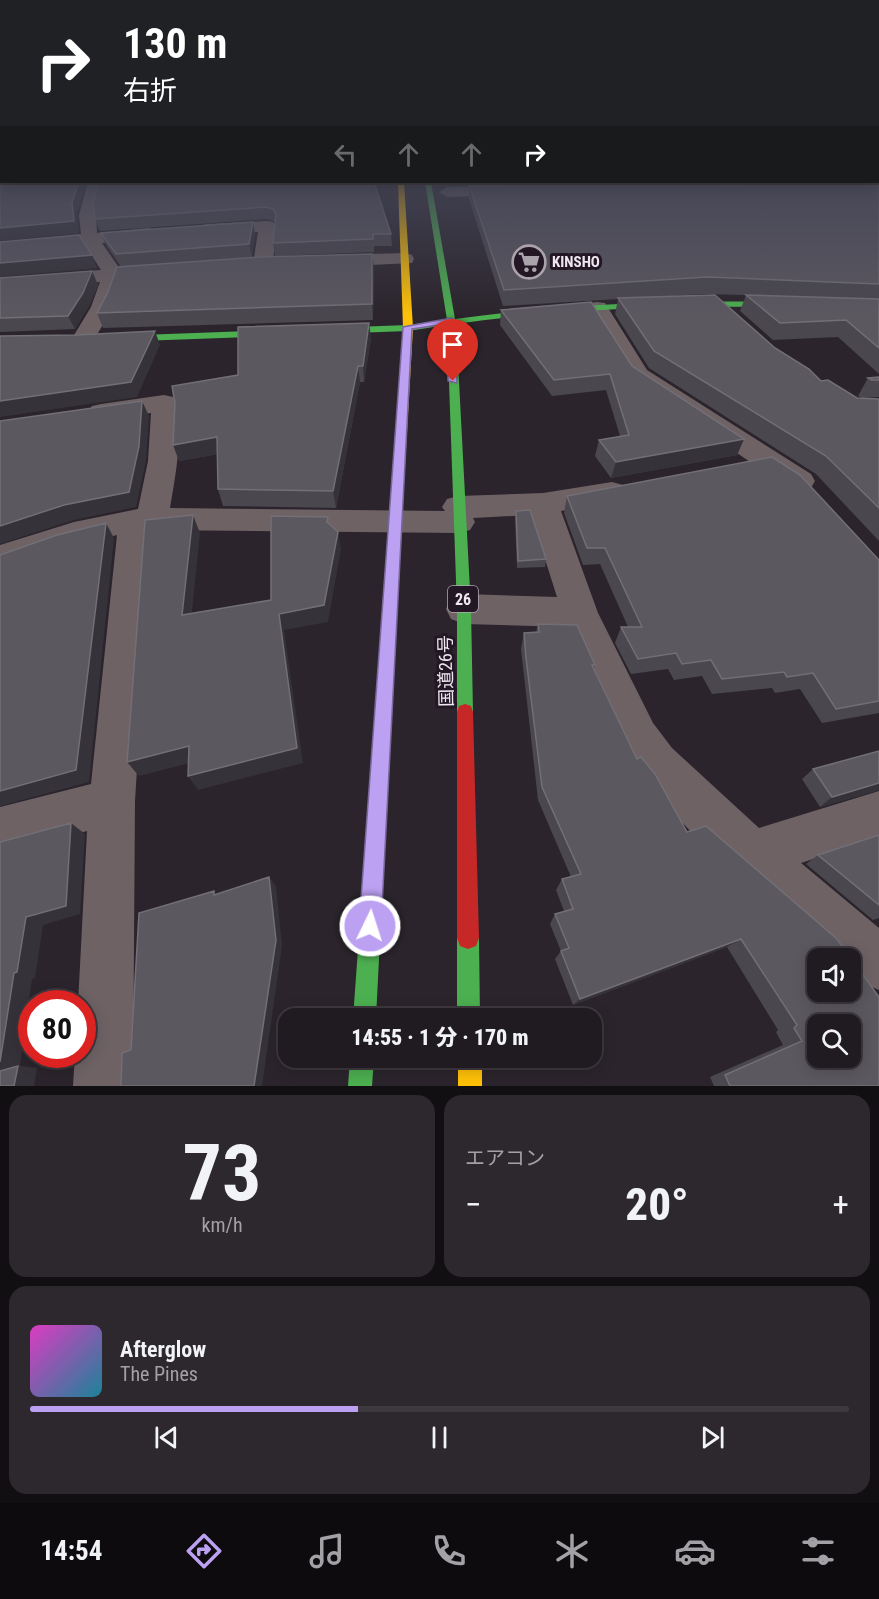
<!DOCTYPE html>
<html lang="ja">
<meta charset="utf-8">
<style>
body{margin:0;font-family:"Roboto Condensed","Noto Sans JP",sans-serif;background:#2d282e;color:#f1f3f6;height:100vh;display:flex;flex-direction:column;font-size:22px;white-space:nowrap}
*{box-sizing:border-box;margin:0}
p{font-size:20px;color:#a2a1a5}
.icon{flex:none;width:33px;height:33px;fill:none;stroke:currentColor;stroke-width:2;stroke-linecap:round;stroke-linejoin:round}
.map{position:relative;height:1086px;overflow:hidden}
.sheet{display:flex;flex-direction:column;gap:9px;padding:9px;background:#120f12;flex:1}
.sheet>*{flex:none}
.hud{position:absolute;left:0px;top:0px;width:879px;height:183px;box-shadow:0 3px 15px #0003,0 0 0 2px #3d393f;background:#202124;color:#fff;overflow:hidden}
.buttons{position:absolute;left:807px;top:948px;display:grid;gap:12px}
.buttons a{display:grid;place-items:center;width:54px;height:54px;border-radius:12px;background:#201b21;box-shadow:0 3px 15px #0003,0 0 0 2px #3d393f;font-size:30px}
.speed{position:absolute;left:18px;top:990px;display:flex;gap:12px;font-size:30px;font-weight:700;text-align:center}
.speed>*{display:grid;place-content:center;width:78px;height:78px;border-radius:50%;background:#201b21;box-shadow:0 3px 15px #0003,0 0 0 2px #3d393f;line-height:1}
.speed .limit{border:9px solid #d22;background:#fff;color:#111}
.pin{position:absolute;display:grid;place-items:center;width:51px;height:51px;color:#fff;margin:-62px -26px;border-radius:50% 50% 50% 0;rotate:-45deg;box-shadow:0 0 6px #0007}
.pin .icon{rotate:45deg}
.me{position:absolute;width:66px;margin:-33px;rotate:4deg;stroke-linejoin:round;filter:drop-shadow(0 0 4px #0008)}
.turn{display:flex;align-items:center;gap:21px;height:126px;padding:0 24px;font-size:27px}
.turn .icon{width:78px;height:78px;stroke-width:2.5}
.turn b{display:block;font-size:42px;line-height:51px}
.lanes{display:flex;align-items:center;height:57px;padding:0 24px;background:#0003;justify-content:center;gap:30px;direction:ltr}
.lanes .off{opacity:.35}
.big{font-size:45px;font-weight:800;line-height:1.1}
.sheet .tile{flex:1;display:flex;flex-direction:column;justify-content:center;gap:9px;min-width:0;padding:0 21px;border-radius:18px;background:#2d282e}
.sheet .dial{align-items:center;gap:0}
.dial b{font-size:78px;line-height:1}
.song{display:flex;align-items:center;gap:18px}
.cover{width:72px;height:72px;border-radius:9px;background:linear-gradient(135deg,hsl(310 70% 55%),hsl(190 70% 35%))}
.played{height:6px;border-radius:3px;background:linear-gradient(90deg,#bca0f2 40%,#3d393f 40%)}
.keys{display:flex;justify-content:space-around;direction:ltr}
.heat{display:flex;justify-content:space-between;align-items:center;font-size:33px;direction:ltr}
.sheet .tiles{flex:1;display:grid;gap:9px;grid-template-columns:1fr 1fr}
.tile:last-child{grid-column:span 2}
.trip{position:absolute;left:278px;top:1008px;width:324px;height:60px;border-radius:18px;background:#201b21;box-shadow:0 3px 15px #0003,0 0 0 2px #3d393f;font-weight:800;line-height:60px;text-align:center}
.tab-bar{display:flex;height:96px;justify-content:space-around;align-items:center;background:#0d0b0d;color:#a2a1a5}
.tab-bar .icon{width:42px;height:42px}
.tab-bar .active{color:#bca0f2}
.tab-bar b{font-size:27px;color:#f1f3f6}
.map>svg:first-child{display:block}
.lines{fill:none;stroke-linecap:round;stroke-linejoin:round}
.street{fill:#6e6265;fill-rule:evenodd}
.fast{fill:#4caf50;fill-rule:evenodd}
.slow{fill:#ffc107;fill-rule:evenodd}
.jam{fill:#c62828;fill-rule:evenodd}
.wall{fill:#4a474e;fill-rule:evenodd}
.shaded-wall{fill:#363239}
.building{fill:#5c5860;stroke:#736f76;stroke-width:1.5;fill-rule:evenodd}
.route{fill:#bca0f2;stroke:#7a689d;stroke-width:1.5}
.labels{text-anchor:middle;stroke-width:6;stroke-linejoin:round;paint-order:stroke}
.far-poi-label{font-size:15px;font-weight:bold;fill:#efe7f0;stroke:#231726;text-anchor:start}
.shield{fill:#231726;stroke:#b2a9b3;stroke-width:1.5}
.shield-label{font-size:16px;font-weight:bold;fill:#efe7f0}
.street-label{font-size:18px;fill:#efe7f0;stroke:#231726}
</style>
<div class="map">
<svg width="879" height="1086" viewBox="0 0 879 1086">
<rect width="100%" height="100%" fill="#2b242c"/>
<g class="lines">
<path class="street" d="M88 182H102L96 207 97 233 148 228 154 229 157 233 154 237 148 238 102 243 120 269 158 266 165 268 168 272 165 276 121 281C116 304 103 326 90 345L82 347 74 345 71 340 91 307 100 282 51 286 44 284 41 280 44 276 51 274 101 270 85 245 0 253V243L81 234 79 215Z
M515 186 523 191 520 194 447 197 439 192 447 187Z
M267 221 273 222 276 226 273 264 270 268H256L253 264 258 232 208 234 202 233 199 229 202 225 208 224Z
M405 253 412 255 414 259 412 263 328 267 321 265 319 261 321 257 328 255Z
M597 302 605 303 647 370 811 474 815 481 811 488 800 491 789 488 629 380 586 308 589 303Z
M164 395 173 397C187 417 174 484 170 508L445 511 442 507 447 499 458 496 543 493 612 482 623 485 627 492 623 499 561 511 598 613 653 723 672 748 759 828 879 791V837L801 863 879 928V990L860 982 850 974V958H833L697 838 640 778 623 751 568 627 464 624 451 619 446 609 451 599 464 594 557 597 531 515 473 518 475 522 470 530 459 533 152 530 135 801 133 1086H73L75 1054H82V1004H78L87 831 0 855V807L91 784 117 535 66 548 0 571V545L74 522 138 509 148 461 151 413 101 420 92 418 88 412 92 406 101 404Z"/>
<path class="fast" d="M425 182H431L455 319C598 299 735 299 879 305V311C735 304 599 304 456 324L471 609 473 712 471 718 465 720 459 718 457 712V609L447 325 408 331 113 342 108 339 113 336 408 325 447 320Z
M390 599 395 601 397 605 376 1018H353L383 605 385 601Z
M468 927 476 930 479 938 480 1018H457V938L460 930Z
M350 1058H374L372 1086H348Z"/>
<path class="slow" d="M398 182H404L413 328 397 605 395 609 390 611 385 609 383 605 403 328Z
M458 1058H482V1086H458Z"/>
<path class="jam" d="M465 704 471 706 473 712 479 938 476 946 468 949 460 946 457 938V712L459 706Z"/>
</g>
<path class="wall" d="M879 164V374L838 337 773 340 740 311 746 295 702 294 658 297 775 348 821 381 857 398 879 399V541L816 474 649 368 615 314 618 299 503 306 469 199V185L622 182H878ZM817 182 818 183 725 185 720 183 726 185Z
M374 182 391 234 392 246H374V252L275 256 273 243 275 222 267 219 100 231 95 219Z
M101 233 255 234 252 257 121 267 106 245Z
M372 254 374 268 373 320 103 328 97 313Z
M92 271 98 285 89 306 75 329 0 332V278Z
M501 310 632 366 744 439 737 455 611 478 595 456 599 440 620 436 606 390 552 396 500 325Z
M371 338 364 382H360L336 508 223 506 218 489V454L179 461 238 375Z
M879 377V397L862 398 858 396 868 378Z
M567 496 879 560V713L822 723 800 689 775 693 772 688 712 694 702 676 674 680 668 669 631 674 615 643 621 627H628L600 564 583 565 564 513Z
M516 511 546 559 545 567 517 568 515 518Z
M538 624 595 665 594 668 637 759 687 832 879 1086H714L710 1077 783 1045 776 1032 778 1030 727 947 573 1005 555 959 561 951 550 924 555 914 564 911 556 890 562 879 571 877 538 800 521 649 524 633 536 632Z
M813 769 879 790 820 807 802 779Z
M879 835V918L873 920 806 864 818 855Z"/>
<path class="shaded-wall" d="M79 182H86L77 214 79 233 0 241V228L72 203Z
M253 222 255 234 252 257 249 244Z
M372 254 374 268 373 320 372 304Z
M92 255 97 268 0 277V263Z
M92 271 98 285 89 306 75 329 68 316Z
M369 323 371 338 364 382 363 366Z
M155 331 160 345 137 397 0 417V401Z
M358 366 360 382 336 508 333 491Z
M142 401 149 416 146 461 136 507 74 520 0 544V526Z
M217 437 223 453 179 461 173 445Z
M744 439 737 455 611 478 616 462Z
M193 515 200 533 190 631 182 615Z
M106 523 114 538 89 782 0 806V791Z
M338 532 341 549 328 622 284 630 303 763 198 790 188 776 279 614Z
M189 746 198 761 139 776 127 762Z
M879 783V790L820 807 832 797Z
M71 823 85 834 80 914 43 925 35 978 32 979 20 1066 37 1068 34 1086H14L0 1072V1062L14 973 26 917Z
M269 877 276 886 282 946 262 1086H254Z
M741 939 727 947 573 1005 580 999Z"/>
<path class="building" d="M0 164H2V182H79L72 203 74 221 0 228Z
M878 164H879V284L707 277 504 290 469 185 622 182H718L725 185 823 182H878Z
M98 182H374L391 234H373V239L273 243 276 214 273 209 265 207 95 219 93 203Z
M253 222 249 244 116 254 101 233Z
M79 235 92 255 0 263V242Z
M372 254V304L97 313 108 292 117 267 260 257Z
M92 271 83 293 68 316 0 318V278Z
M715 295 775 348 809 369 821 381 828 380 857 398 879 399V508L826 456 654 351 618 298Z
M746 295 879 299V348L846 320 780 323Z
M591 302 632 366 744 439 616 462 599 440 629 435 610 374 554 380 501 310Z
M369 323 363 366H358L333 491 218 489 217 437 173 445 175 403 172 386 238 375V327Z
M155 331 131 382 0 401V336L76 335Z
M879 377V380H872L868 378Z
M142 401 139 446 129 492 64 505 0 526V421Z
M772 457 800 475 879 560V701L836 709 813 673 787 677 784 672 722 679 711 660 682 664 676 653 638 659 621 627H642L605 548H587L567 496Z
M530 510 546 559 518 561 516 511Z
M193 515 182 615 271 600V516L328 517 327 522 338 532 324 605 279 614 297 748 188 776 189 746 127 762 145 520Z
M106 523 76 770 0 791V555L57 535Z
M538 624 577 625 595 665H592L637 759 641 757 655 774 687 832 706 826 837 939 879 997V1086H730L725 1075 802 1041 794 1028 797 1025 741 939 580 999 561 951 569 948 555 914 573 909 562 879 581 874 542 787 526 658 524 633 539 632ZM818 958H850V992H818ZM818 1024H850V1058H818Z
M879 751V783L832 797 813 769Z
M71 823 66 906 26 917 17 972 14 973 0 1062V842Z
M879 835V905L818 855Z
M269 877 276 940 254 1086H121L122 1053 131 1050 139 913 214 891V895Z
M18 1066 14 1086H0V1071Z"/>
<linearGradient id="sky" x2="0" y2="1"><stop stop-color="#181418"/><stop offset="0.52" stop-color="#444556"/><stop offset="1" stop-color="#444556" stop-opacity="0"/></linearGradient>
<rect width="879" height="316" fill="url(#sky)"/>
<path class="route" d="M451 318 455 320 457 383 448 381 446 324 412 329 381 926 378 934 370 937 362 934 359 926 403 327Z"/>
<defs>
<g id="supermarket-ring" transform="scale(1.725)"><circle r="9.5" fill="#231726" stroke="#aaa3ab" stroke-width="1.5"/><path d="M-6-5.5h2.5l.6 2H6L4.5 2H-2.5L-4.4-4H-6ZM-1.5 3.2a1.3 1.3 0 1 0 .1 0ZM3 3.2a1.3 1.3 0 1 0 .1 0Z" fill="#aaa3ab"/></g>
</defs>
<g fill-rule="evenodd">
<use href="#supermarket-ring" x="529" y="262"/>
</g>
<g class="labels">
<g class="far-poi-label">
<text x="552" y="267">KINSHO</text>
</g>
<rect class="shield" x="448" y="586" width="30" height="26" rx="4.5"/>
<g class="shield-label">
<text x="463" y="605">26</text>
</g>
<g class="street-label">
<text transform="translate(446 671) rotate(-91)" y="6">国道26号</text>
</g>
</g>
</svg>
<div class="buttons">
<a><svg class="icon" aria-label="sound" viewBox="0 0 24 24"><path d="M4 9h4l5-4v14l-5-4H4zM17 9q2 3 0 6"/></svg></a>
<a><svg class="icon" aria-label="search" viewBox="0 0 24 24"><circle cx="10" cy="10" r="6"/><path d="M15 15l6 6"/></svg></a>
</div>
<div class="speed"><div class="limit">80</div></div>
<div class="pin" style="left:453px;top:381px;background:#d93025"><svg class="icon" aria-label="arrive" viewBox="0 0 24 24"><path d="M6 21V4h12l-3 4 3 4H6"/></svg></div>
<svg class="me" style="left:370px;top:926px" viewBox="-20 -20 40 40"><circle r="17" fill="#bca0f2" stroke="#fff" stroke-width="3"/><path d="M0-11L8 9 0 5-8 9z" fill="#fff"/></svg>
<div class="trip">14:55 · 1 分 · 170 m</div>
<div class="hud">
<div class="turn"><svg class="icon" aria-label="right" viewBox="0 0 24 24"><path d="M7 20v-9h11M14 6l5 5-5 5"/></svg><div><b>130 m</b>右折</div></div>
<div class="lanes"><svg class="icon off" aria-label="left" viewBox="0 0 24 24"><path d="M17 20v-9H6M10 6l-5 5 5 5"/></svg><svg class="icon off" aria-label="ahead" viewBox="0 0 24 24"><path d="M12 20V5M6 11l6-6 6 6"/></svg><svg class="icon off" aria-label="ahead" viewBox="0 0 24 24"><path d="M12 20V5M6 11l6-6 6 6"/></svg><svg class="icon" aria-label="right" viewBox="0 0 24 24"><path d="M7 20v-9h11M14 6l5 5-5 5"/></svg></div>
</div>
</div>
<section class="sheet">
<div class="tiles">
<div class="tile dial"><b>73</b><p>km/h</p></div>
<div class="tile"><p>エアコン</p>
<div class="heat"><a>−</a><b class="big">20°</b><a>+</a></div>
</div>
<div class="tile">
<div class="song"><i class="cover"></i><div><b>Afterglow</b><p>The Pines</p></div></div>
<div class="played"></div>
<div class="keys"><svg class="icon" aria-label="previous" viewBox="0 0 24 24"><path d="M18 5L8 12l10 7zM5 5v14"/></svg><svg class="icon" aria-label="pause" viewBox="0 0 24 24"><path d="M8 5v14M16 5v14"/></svg><svg class="icon" aria-label="next" viewBox="0 0 24 24"><path d="M6 5l10 7-10 7zM19 5v14"/></svg></div>
</div>
</div>
</section>
<nav class="tab-bar">
<b>14:54</b>
<svg class="icon active" aria-label="directions" viewBox="0 0 24 24"><path d="M12 3l9 9-9 9-9-9zM9 14v-3h6M13 9l2 2-2 2"/></svg>
<svg class="icon" aria-label="music" viewBox="0 0 24 24"><path d="M9 18V5l10-2v13"/><circle cx="6" cy="18" r="3"/><circle cx="16" cy="16" r="3"/></svg>
<svg class="icon" aria-label="phone" viewBox="0 0 24 24"><path d="M5 4h4l2 5-3 2q2 4 5 5l2-3 5 2v4C11 20 4 13 5 4z"/></svg>
<svg class="icon" aria-label="climate" viewBox="0 0 24 24"><path d="M12 3v18M4 7l16 10M4 17L20 7"/></svg>
<svg class="icon" aria-label="car" viewBox="0 0 24 24"><path d="M5 17H2v-5l4-1 3-4h7l3 4 3 1v5h-3M9 17h6M6 11h13"/><circle cx="7" cy="17" r="2"/><circle cx="17" cy="17" r="2"/></svg>
<svg class="icon" aria-label="filters" viewBox="0 0 24 24"><path d="M4 7h16M4 17h16"/><circle cx="9" cy="7" r="2"/><circle cx="15" cy="17" r="2"/></svg>
</nav>
